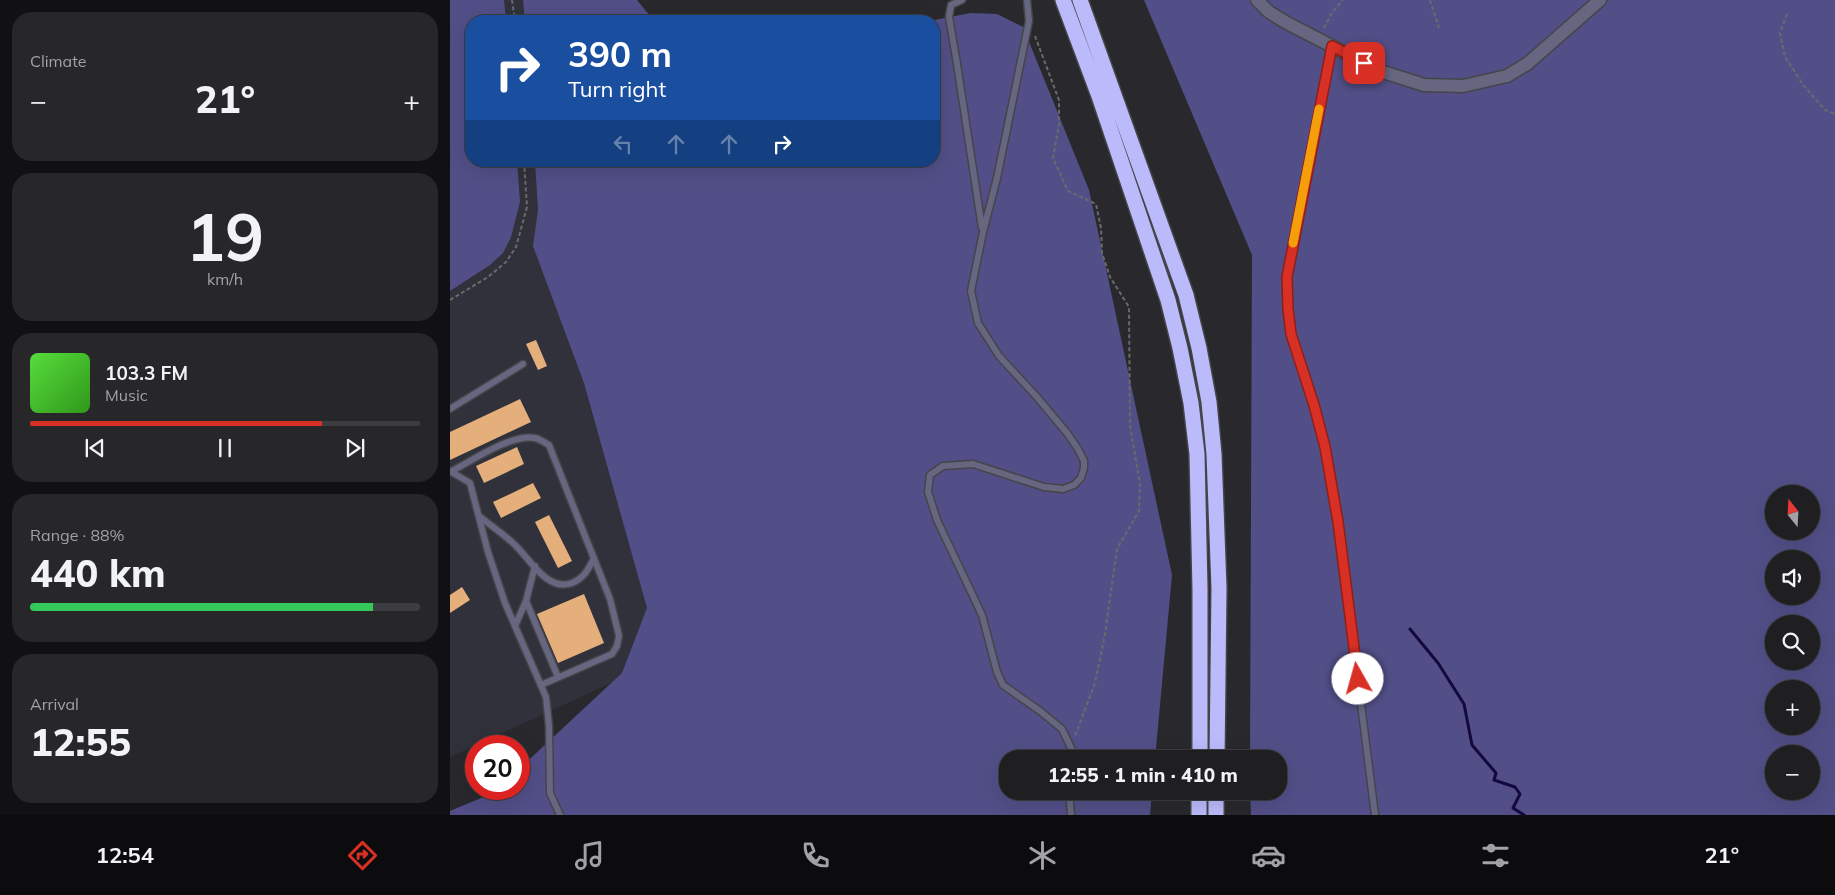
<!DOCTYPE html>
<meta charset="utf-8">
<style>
body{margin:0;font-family:Mulish,sans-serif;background:#27272a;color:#f1f3f6;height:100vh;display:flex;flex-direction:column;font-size:19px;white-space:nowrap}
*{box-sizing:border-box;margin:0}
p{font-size:16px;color:#a1a2a5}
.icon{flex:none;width:28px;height:28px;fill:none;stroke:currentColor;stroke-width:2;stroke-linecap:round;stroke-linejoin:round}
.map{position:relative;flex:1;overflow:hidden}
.drawer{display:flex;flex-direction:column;gap:12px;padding:12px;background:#111113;width:450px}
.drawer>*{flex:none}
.guide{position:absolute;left:15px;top:15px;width:475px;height:152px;border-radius:20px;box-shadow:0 5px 20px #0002,0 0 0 1px #3c3d40;background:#1a4fa0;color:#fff;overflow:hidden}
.needle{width:32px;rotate:342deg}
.tools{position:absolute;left:1315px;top:485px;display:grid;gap:10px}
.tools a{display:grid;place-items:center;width:55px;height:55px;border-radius:50%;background:#1f1f22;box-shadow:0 5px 20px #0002,0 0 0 1px #3c3d40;font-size:25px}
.speed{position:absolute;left:15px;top:735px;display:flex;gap:10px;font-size:25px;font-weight:700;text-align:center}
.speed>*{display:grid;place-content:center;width:65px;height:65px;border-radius:50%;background:#1f1f22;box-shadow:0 5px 20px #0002,0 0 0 1px #3c3d40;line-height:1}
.speed .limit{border:8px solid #d22;background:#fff;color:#111}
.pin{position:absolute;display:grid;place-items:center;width:42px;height:42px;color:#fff;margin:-21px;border-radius:10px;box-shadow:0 2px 8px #0006}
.me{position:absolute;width:55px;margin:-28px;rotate:353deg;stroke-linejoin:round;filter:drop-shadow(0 0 4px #0008)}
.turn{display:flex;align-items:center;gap:18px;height:105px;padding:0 20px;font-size:22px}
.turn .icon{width:65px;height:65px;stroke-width:2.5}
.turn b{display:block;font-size:35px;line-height:42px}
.lanes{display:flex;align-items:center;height:48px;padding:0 20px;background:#0003;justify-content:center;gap:25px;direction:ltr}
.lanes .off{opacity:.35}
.big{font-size:38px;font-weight:800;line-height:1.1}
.drawer .tile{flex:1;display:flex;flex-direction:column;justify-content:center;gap:8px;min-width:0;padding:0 18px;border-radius:20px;background:#27272a}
.drawer .dial{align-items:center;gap:0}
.dial b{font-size:65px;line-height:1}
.song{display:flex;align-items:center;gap:15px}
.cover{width:60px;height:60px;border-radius:8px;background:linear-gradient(135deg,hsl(110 70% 55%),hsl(110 70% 35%))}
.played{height:5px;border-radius:2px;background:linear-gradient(90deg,#d93025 75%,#3c3d40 75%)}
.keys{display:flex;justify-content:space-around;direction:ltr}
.heat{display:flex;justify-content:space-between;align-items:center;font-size:28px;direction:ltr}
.charge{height:8px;border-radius:4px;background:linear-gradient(90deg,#34c759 88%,#3c3d40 0)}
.trip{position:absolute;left:549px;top:750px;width:288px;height:50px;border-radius:20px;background:#1f1f22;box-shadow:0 5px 20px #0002,0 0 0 1px #3c3d40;font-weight:800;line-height:50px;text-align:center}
.menu{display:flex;height:80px;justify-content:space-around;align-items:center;background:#0c0c0e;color:#a1a2a5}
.menu .icon{width:35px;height:35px}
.menu .active{color:#d93025}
.menu b{font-size:22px;color:#f1f3f6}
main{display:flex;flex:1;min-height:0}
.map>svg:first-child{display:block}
.built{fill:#30313b}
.forest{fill:#524f88;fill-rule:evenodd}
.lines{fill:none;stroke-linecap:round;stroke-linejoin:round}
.stream{stroke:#14093c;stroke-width:3}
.building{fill:#e5af7c}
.lane-casing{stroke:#454549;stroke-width:9}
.street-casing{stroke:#454549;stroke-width:15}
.highway-casing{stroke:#454549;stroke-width:18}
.path{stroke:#6a6a6d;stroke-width:2;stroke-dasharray:4 2.5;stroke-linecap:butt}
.lane{stroke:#666681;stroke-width:6}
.street{stroke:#666681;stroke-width:12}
.highway{stroke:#bbbbfc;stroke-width:15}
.route-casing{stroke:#8d1f18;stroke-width:12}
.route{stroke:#d93025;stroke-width:9}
.slow{stroke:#f59e0b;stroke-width:9}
</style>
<main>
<section class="drawer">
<div class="tile"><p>Climate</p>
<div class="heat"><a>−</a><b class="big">21°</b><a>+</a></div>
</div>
<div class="tile dial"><b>19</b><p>km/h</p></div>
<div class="tile">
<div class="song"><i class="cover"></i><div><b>103.3 FM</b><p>Music</p></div></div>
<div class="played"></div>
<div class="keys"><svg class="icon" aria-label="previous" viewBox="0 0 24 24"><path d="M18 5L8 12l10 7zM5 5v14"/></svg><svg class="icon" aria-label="pause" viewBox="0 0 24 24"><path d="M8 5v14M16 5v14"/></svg><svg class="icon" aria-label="next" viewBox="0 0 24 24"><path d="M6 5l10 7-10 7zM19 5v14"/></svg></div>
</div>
<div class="tile"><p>Range · 88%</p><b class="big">440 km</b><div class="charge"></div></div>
<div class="tile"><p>Arrival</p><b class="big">12:55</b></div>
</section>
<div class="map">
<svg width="1385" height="815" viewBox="0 0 1385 815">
<rect width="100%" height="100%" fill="#29292d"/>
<path class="built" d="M0 0H138L161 21H21V161H143L233 650 0 757Z"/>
<path class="forest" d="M0 0H54L56 21H21V161H67L70 202 61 237 53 253 40 265 0 291Z
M73 0H187L204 21H75Z
M694 0H1385V815H801L800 791H828V759H800L802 255ZM1324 494H1361V531H1324ZM1324 559H1361V596H1324ZM1324 624H1361V661H1324ZM1324 689H1361V726H1324ZM1324 754H1361V791H1324Z
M521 13 547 14 573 27 639 190 722 575 705 759H558V791H702L700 815H0V811L43 793 48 789H69V769L172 673 197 608 134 383 83 246 88 210 85 161H484V21H479Z"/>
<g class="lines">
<path class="stream" d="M960 629 988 663 1014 704 1022 745 1046 773 1044 780 1065 787 1070 794 1063 808 1074 815"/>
</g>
<path class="building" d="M86 340 97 366 88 370 76 344Z
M70 399 81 422 0 460V432Z
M67 447 74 464 34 483 26 466Z
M83 483 91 498 51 518 43 502Z
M99 515 122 561 108 568 85 522Z
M12 587 20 600 0 613V595Z
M134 594 154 643 108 663 87 614Z"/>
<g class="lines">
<g class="lane-casing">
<path id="lane" d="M512 0 501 5 499 17 507 64 532 228
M577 0 579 21 547 178 533 232 521 291 528 323 549 356 586 396 617 433 628 449 634 461V468L631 478 624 485 613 489 594 487 523 464 493 466 480 475 478 492 487 520 532 615 547 672 553 685 590 711 612 729 622 750V759
M882 46 837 277 838 309 841 334 864 405 875 447 888 522 925 815
M0 409 73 364
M0 471 20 483 38 552 55 603 96 697 99 726 100 793 110 815
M2 471C23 460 61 434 85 438 90 439 95 443 99 445L160 599 169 636 167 646 162 654 91 685
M29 516C41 526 54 534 65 545 80 559 97 592 122 583 134 578 138 570 144 558
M76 601 108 677
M65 626 76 601 85 566
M619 791 621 815"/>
</g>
<g class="street-casing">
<path id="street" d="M807 0 819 12 837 23 930 71 974 85 1013 86 1057 76 1077 64 1150 0"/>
</g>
<g class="highway-casing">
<path id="highway" d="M613 0 649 96 718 300 730 348 741 403 747 454 750 589V759
M630 0 736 295 749 348 759 402 764 454 769 588 767 759
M749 815V791
M766 815V791"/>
</g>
<path class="path" d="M62 0 65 21
M980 0 989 28
M1337 14 1330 33 1335 57 1354 86 1375 110 1385 114
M874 28 883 11 893 0
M585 36 609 100V125L603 158 618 191 646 204 651 228 652 253 660 277 679 307 680 425 690 484 689 511 667 549 655 634 645 683 625 736
M0 300 38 277 56 262 66 247 77 207 74 161"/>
<use href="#lane" class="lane"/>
<use href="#street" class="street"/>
<use href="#highway" class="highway"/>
</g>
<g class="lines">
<g class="route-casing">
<path id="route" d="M908 679 888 522 875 447 864 405 841 334 838 309 837 277 882 46 914 63"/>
</g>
<use href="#route" class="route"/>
<path class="slow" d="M843 243 869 109"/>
</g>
</svg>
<div class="tools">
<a><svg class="needle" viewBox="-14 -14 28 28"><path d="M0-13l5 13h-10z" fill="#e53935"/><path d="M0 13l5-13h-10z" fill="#a1a2a5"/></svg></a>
<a><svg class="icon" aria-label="sound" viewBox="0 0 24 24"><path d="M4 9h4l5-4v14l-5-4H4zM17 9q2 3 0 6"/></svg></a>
<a><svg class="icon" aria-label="search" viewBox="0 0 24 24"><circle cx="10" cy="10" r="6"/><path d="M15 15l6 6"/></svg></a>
<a>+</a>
<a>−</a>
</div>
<div class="speed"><div class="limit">20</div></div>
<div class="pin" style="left:914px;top:63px;background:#d93025"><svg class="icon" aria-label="arrive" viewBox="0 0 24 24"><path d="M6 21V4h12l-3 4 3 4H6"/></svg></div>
<svg class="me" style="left:908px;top:679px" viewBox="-20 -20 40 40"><circle r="19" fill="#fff"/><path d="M0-13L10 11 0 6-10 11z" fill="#d93025"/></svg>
<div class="trip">12:55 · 1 min · 410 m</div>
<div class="guide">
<div class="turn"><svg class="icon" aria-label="right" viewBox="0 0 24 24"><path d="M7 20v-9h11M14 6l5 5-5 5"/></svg><div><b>390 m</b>Turn right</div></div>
<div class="lanes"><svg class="icon off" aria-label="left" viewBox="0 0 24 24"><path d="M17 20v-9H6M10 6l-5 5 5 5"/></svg><svg class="icon off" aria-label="ahead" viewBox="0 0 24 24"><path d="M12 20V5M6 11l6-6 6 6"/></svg><svg class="icon off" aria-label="ahead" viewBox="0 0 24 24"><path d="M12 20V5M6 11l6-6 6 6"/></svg><svg class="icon" aria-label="right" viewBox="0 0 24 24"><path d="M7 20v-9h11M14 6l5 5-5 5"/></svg></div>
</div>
</div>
</main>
<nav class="menu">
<b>12:54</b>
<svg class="icon active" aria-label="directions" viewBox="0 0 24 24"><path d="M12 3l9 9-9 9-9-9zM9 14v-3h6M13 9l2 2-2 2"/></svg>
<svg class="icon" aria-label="music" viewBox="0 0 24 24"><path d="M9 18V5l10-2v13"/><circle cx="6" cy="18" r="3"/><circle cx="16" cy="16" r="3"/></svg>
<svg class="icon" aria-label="phone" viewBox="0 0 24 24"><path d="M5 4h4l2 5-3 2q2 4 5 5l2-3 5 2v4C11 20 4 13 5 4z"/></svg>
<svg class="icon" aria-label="climate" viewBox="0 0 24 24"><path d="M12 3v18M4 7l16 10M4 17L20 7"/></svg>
<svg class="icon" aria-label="car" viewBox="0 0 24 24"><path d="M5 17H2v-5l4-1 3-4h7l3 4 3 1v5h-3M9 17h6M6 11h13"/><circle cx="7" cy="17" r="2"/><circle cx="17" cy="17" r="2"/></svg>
<svg class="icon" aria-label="filters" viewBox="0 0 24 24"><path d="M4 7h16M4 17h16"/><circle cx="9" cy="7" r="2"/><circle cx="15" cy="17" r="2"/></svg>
<b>21°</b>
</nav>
